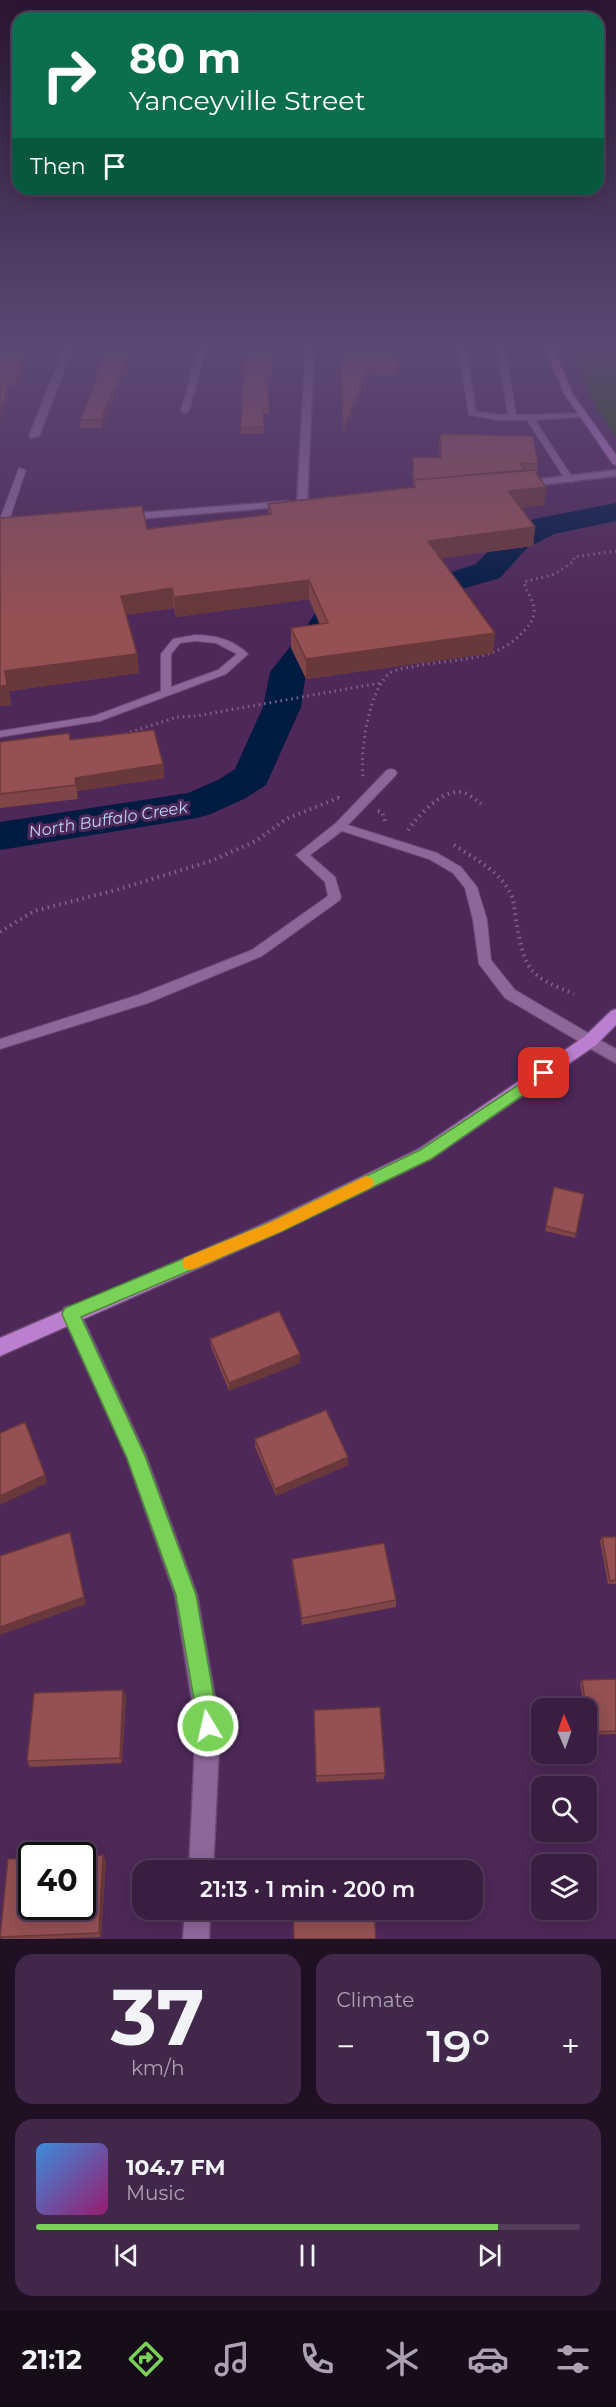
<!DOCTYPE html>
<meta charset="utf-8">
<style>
body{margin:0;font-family:Montserrat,sans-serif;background:#412749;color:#f1f3f6;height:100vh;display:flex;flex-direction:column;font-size:22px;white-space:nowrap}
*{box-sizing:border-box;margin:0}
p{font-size:20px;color:#aba2b2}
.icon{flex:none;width:33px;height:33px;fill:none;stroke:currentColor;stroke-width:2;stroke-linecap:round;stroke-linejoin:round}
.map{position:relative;height:1939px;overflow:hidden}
.side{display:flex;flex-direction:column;gap:15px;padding:15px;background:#201024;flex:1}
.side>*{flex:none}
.guide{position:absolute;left:12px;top:12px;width:592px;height:183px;border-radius:18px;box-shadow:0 3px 15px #0003,0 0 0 2px #543c5b;background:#0b6e4f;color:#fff;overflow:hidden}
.needle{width:39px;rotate:358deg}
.fabs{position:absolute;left:531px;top:1698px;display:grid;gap:12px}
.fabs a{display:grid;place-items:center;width:66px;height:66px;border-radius:12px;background:#3a1e42;box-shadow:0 3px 15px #0003,0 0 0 2px #543c5b;font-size:30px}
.speed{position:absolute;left:18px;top:1842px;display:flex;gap:12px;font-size:30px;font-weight:700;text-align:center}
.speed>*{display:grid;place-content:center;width:78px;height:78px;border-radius:50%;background:#3a1e42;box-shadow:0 3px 15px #0003,0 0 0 2px #543c5b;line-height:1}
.speed .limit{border:3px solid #111;border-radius:9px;background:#fff;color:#111}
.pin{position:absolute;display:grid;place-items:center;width:51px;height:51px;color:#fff;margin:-26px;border-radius:12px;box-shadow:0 3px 9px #0006}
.me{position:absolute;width:66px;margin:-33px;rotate:351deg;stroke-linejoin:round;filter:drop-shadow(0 0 4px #0008)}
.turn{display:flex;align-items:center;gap:21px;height:126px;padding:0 18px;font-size:27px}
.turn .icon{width:78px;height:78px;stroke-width:2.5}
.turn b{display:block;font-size:42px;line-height:51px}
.then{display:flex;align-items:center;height:57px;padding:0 18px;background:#0003;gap:12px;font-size:22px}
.big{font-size:45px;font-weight:600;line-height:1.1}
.side .tile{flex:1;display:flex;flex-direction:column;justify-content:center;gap:9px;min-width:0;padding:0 21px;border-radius:18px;background:#412749}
.side .dial{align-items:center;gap:0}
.dial b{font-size:78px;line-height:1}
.song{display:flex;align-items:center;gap:18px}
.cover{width:72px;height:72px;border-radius:9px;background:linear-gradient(135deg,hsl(210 70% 55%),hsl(320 70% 35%))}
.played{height:6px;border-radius:3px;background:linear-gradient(90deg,#79d158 85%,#543c5b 85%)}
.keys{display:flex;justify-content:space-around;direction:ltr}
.heat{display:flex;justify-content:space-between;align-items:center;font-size:33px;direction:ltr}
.side .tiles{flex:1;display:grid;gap:15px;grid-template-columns:1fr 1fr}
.tile:last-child{grid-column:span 2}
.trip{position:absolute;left:132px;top:1860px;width:351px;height:60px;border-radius:18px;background:#3a1e42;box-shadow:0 3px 15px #0003,0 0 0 2px #543c5b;font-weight:600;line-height:60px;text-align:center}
.menu{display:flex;height:96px;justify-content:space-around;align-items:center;background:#170c1a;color:#aba2b2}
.menu .icon{width:42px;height:42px}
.menu .selected{color:#79d158}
.menu b{font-size:27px;color:#f1f3f6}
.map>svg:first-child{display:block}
.green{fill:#215604}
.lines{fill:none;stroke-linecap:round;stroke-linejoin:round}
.river{fill:#011b43;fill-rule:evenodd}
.service-casing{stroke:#694872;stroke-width:2}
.minor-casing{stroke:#694872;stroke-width:3}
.tertiary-casing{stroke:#694872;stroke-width:3}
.secondary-casing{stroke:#694872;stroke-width:3}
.path-far1{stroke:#81648a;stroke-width:3;stroke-dasharray:1.5 4;stroke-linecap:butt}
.path{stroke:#81648a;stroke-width:4;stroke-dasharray:1.5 4.5;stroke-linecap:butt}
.service{fill:#8d6799;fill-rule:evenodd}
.minor{fill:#8d6799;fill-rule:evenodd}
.tertiary{fill:#8d6799;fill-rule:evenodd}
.secondary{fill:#bc7ecf;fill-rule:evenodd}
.wall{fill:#7f4547}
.shaded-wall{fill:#68383a}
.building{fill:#945053;stroke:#68383a;stroke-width:1.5}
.route{fill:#79d158;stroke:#4f8839;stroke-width:1.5}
.slow{fill:#f59e0b}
.labels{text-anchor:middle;stroke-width:6;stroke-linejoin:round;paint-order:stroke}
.far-water-label{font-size:16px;font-style:italic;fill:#b7d4fe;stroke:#4d2858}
</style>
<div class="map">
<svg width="616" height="1939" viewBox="0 0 616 1939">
<rect width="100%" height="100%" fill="#4d2858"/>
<path class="green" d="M569 347H616V437L594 403Z"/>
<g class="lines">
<path class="river" d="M616 503V521L554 534 527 548 500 578 452 592 395 601 383 598 378 591 383 584 448 573 476 564 505 534 534 519Z
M334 600 346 603 351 610 333 639 306 673 301 707 266 785 246 798 211 814 197 818 0 850V822L188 793 218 780 235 769 263 707 270 672 306 627 322 603Z"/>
<g class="service-casing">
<path id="service" d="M198 347H206L189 411 185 413 181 411Z
M458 347H466L476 412 508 415 497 347H505L516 415 586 413V417H583L535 420 574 480 573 482H567L527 420H497L469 415Z
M19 468 26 470 6 529 0 531V519Z
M195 635C215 635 234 640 248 654L226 674 100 721 0 737V731L94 716 161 691V654L173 639ZM195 641 216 643 237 654 218 670 171 687V654L180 643Z
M391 769 395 770 397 773 395 776 348 825 437 853 461 867 477 887 487 920 491 960 515 990 595 1037 597 1041 595 1045H585L505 998 479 964 473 920 465 888 453 873 429 859 342 831 310 855 335 877 341 897 340 900 262 956 148 1003 0 1049V1039L138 995 252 950 328 896 325 882 296 855 336 823 387 770Z"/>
</g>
<g class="minor-casing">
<path id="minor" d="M65 347H73L39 436 31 438 29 436Z
M306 347H314L307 503 302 506 297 503Z
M616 470V476L523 487 518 484 523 481Z
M287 501 290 502V506L125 520 120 517 125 514Z"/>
</g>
<g class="tertiary-casing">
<path id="tertiary" d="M590 1035 616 1049V1063L584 1045 582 1041 584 1037Z
M71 1306 78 1308 146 1456 197 1595 220 1726 213 1870H189L196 1726 175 1595 127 1458 62 1314 64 1308Z
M185 1910H210L209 1939H183Z"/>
</g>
<g class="secondary-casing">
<path id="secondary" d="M545 347H553L572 393 616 455V465L613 464 564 393Z
M616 1009V1025L596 1045 431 1159 280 1232 0 1356V1338L268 1222 419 1149 584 1037 611 1011Z"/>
</g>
<path class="path-far1" d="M125 734 177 717 196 716 380 683
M363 776C360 750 369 689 390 673 396 669 405 668 412 667 449 658 491 664 520 635 527 628 533 622 534 612 535 600 526 593 524 582L555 574 574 561V557L616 551"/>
<path class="path" d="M378 811 382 812 385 821 388 822
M408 830C418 816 441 790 461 792 468 793 475 799 481 804
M454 845C475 859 502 872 512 897 515 906 515 916 517 925 525 972 530 976 574 994
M0 932 34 911 116 890 211 861 256 841 286 819 338 798 342 800"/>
<use href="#service" class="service"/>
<use href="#minor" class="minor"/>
<use href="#tertiary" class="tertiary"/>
<use href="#secondary" class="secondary"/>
</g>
<path class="wall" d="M5 347H34V348H28L17 385 0 386V362Z
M105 347H131L129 360 102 428H81L80 420 99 373Z
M249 347H276L275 354H273V377H268L269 414H263L264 434H241V428L250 359Z
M341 347 398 369 397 376 364 375V385L343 435Z
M440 434 538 464 537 472H535L546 487 544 505 521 508 535 527 533 546 441 558 495 633 493 653 306 679 291 648V628L320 625 309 599 176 617 174 608 126 615 137 654 139 673 9 691 11 705 0 706V518L147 529 268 515V504L413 487V457L440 458 439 442Z
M70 740 163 764 164 778 77 791 78 799 0 808V742Z
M554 1187 576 1234 575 1238 545 1231Z
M210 1339 300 1354V1363L229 1391 211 1347Z
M255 1439 348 1457V1465L276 1496 255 1447Z
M602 1537H616V1584H608L600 1541Z
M292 1559 396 1600V1607L302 1625 292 1566Z
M616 1679V1734L588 1735 586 1723V1708H584L580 1683 582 1680Z
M126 1696 122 1763 30 1767 27 1761Z
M314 1710 385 1773 384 1779 316 1782Z
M106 1860 101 1937 43 1939H2L0 1937Z"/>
<path class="shaded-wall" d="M25 347H28V348L17 385 16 378Z
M129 347H131L129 360 102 428 101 420Z
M364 378V385L343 435V428Z
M8 386 9 394 0 424V411Z
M546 487 544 505 506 510 508 491Z
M535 527 533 546 427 560 428 541Z
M309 580V599L176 617 174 597Z
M172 588 174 608 123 615 121 596Z
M495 633 493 653 306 679V659Z
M137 654 139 673 9 691 11 705 0 706V686L5 671Z
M163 764 164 778 77 791 78 799 75 778Z
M300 1354V1363L229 1391V1383Z
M348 1457V1465L276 1496 275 1489Z
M45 1475 47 1483 0 1505V1496Z
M70 1532 72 1540 86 1604 0 1635V1627Z
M123 1690 126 1696 122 1763 120 1758Z
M103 1855 106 1860 101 1937 99 1933Z"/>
<path class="building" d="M5 347H25L16 378 0 379V362Z
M105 347H129L128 352 101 420H80L99 373Z
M249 347H275L273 348V370L268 371 269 408H263L264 427 241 428 244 360 250 359Z
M341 347H396L398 369H364V378L343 428Z
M0 386H8L0 411Z
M440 434 533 436 538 464 520 463 525 470 413 480V457L441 458Z
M534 470 546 487 508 491 535 527 428 541 495 633 306 659 291 628 328 623 309 580 174 597 172 588 121 596 137 654 5 671 7 685 0 686V518L142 506 147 529 272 514 268 504 415 487 414 480Z
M154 730 163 764 75 778 76 785 0 794V742L69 733 70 740Z
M554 1187 584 1194 576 1234 546 1226Z
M279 1311 300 1354 229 1383 210 1339Z
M326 1410 348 1457 275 1489 255 1439Z
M25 1422 45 1475 0 1496V1433Z
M70 1532 84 1597 0 1627V1556Z
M602 1537H616V1580L610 1581Z
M384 1543 396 1600 302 1618 292 1559Z
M616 1679V1731L590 1732 582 1680Z
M123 1690 120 1758 27 1761 34 1693Z
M380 1707 385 1773 316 1776 314 1710Z
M103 1855 99 1933 0 1937 8 1859 32 1858V1906H82V1856Z
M372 1868V1870H313Z
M293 1910H374L376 1939H294Z"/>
<linearGradient id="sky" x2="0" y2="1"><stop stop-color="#2a1630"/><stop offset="0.56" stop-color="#5c4875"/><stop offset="1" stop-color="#5c4875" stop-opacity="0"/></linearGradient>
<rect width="616" height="619" fill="url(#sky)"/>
<path class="route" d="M544 1068 549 1069 551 1073 549 1077 431 1159 280 1232 81 1317 145 1456 196 1595 219 1726 215 1734 208 1737 200 1734 176 1595 127 1458 62 1314 65 1308 269 1223 420 1150Z"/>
<path class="slow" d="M366 1176 372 1178 374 1183 372 1187 280 1232 196 1268 190 1270 184 1268 182 1263 184 1258 269 1223Z"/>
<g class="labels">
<g class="far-water-label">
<text transform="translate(108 819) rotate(-9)" y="6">North Buffalo Creek</text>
</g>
</g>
</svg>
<div class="fabs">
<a><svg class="needle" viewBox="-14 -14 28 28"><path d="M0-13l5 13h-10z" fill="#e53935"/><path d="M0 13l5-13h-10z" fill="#aba2b2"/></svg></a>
<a><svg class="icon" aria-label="search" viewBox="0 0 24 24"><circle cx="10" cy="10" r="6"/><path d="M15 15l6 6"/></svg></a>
<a><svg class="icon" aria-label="layers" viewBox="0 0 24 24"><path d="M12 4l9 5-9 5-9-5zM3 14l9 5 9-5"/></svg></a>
</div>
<div class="speed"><div class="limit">40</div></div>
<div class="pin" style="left:544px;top:1073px;background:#d93025"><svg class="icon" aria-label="arrive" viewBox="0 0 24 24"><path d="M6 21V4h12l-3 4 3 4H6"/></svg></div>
<svg class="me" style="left:208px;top:1726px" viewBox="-20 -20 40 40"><circle r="17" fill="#79d158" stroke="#fff" stroke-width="3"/><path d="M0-11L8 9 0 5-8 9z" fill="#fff"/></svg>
<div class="trip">21:13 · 1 min · 200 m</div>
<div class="guide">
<div class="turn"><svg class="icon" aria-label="right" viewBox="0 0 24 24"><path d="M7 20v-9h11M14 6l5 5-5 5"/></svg><div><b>80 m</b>Yanceyville Street</div></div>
<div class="then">Then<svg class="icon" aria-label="arrive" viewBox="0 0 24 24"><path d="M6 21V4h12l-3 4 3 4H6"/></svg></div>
</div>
</div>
<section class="side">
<div class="tiles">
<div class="tile dial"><b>37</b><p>km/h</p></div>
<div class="tile"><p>Climate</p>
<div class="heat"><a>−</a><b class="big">19°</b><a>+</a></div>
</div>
<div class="tile">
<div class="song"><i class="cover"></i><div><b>104.7 FM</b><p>Music</p></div></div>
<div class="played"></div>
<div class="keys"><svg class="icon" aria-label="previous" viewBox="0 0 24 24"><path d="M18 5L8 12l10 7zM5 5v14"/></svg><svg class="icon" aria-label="pause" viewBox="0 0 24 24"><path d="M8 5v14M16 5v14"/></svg><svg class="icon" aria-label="next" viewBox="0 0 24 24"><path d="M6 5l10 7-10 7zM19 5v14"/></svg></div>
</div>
</div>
</section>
<nav class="menu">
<b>21:12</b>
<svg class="icon selected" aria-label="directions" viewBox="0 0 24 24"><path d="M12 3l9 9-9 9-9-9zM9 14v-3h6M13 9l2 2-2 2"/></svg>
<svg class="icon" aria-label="music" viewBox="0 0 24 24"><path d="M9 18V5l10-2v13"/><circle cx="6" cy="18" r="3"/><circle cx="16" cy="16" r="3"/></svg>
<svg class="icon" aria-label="phone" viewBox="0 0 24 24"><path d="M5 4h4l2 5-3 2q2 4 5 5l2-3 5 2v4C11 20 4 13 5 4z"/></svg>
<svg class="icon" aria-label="climate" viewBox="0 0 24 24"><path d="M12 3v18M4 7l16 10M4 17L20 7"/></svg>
<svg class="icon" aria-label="car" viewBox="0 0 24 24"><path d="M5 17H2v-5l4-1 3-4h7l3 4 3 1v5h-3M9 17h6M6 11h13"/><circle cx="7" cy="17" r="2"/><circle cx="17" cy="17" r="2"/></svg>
<svg class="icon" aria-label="filters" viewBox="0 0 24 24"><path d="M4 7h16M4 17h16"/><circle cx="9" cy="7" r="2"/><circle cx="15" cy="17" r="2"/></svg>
</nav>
